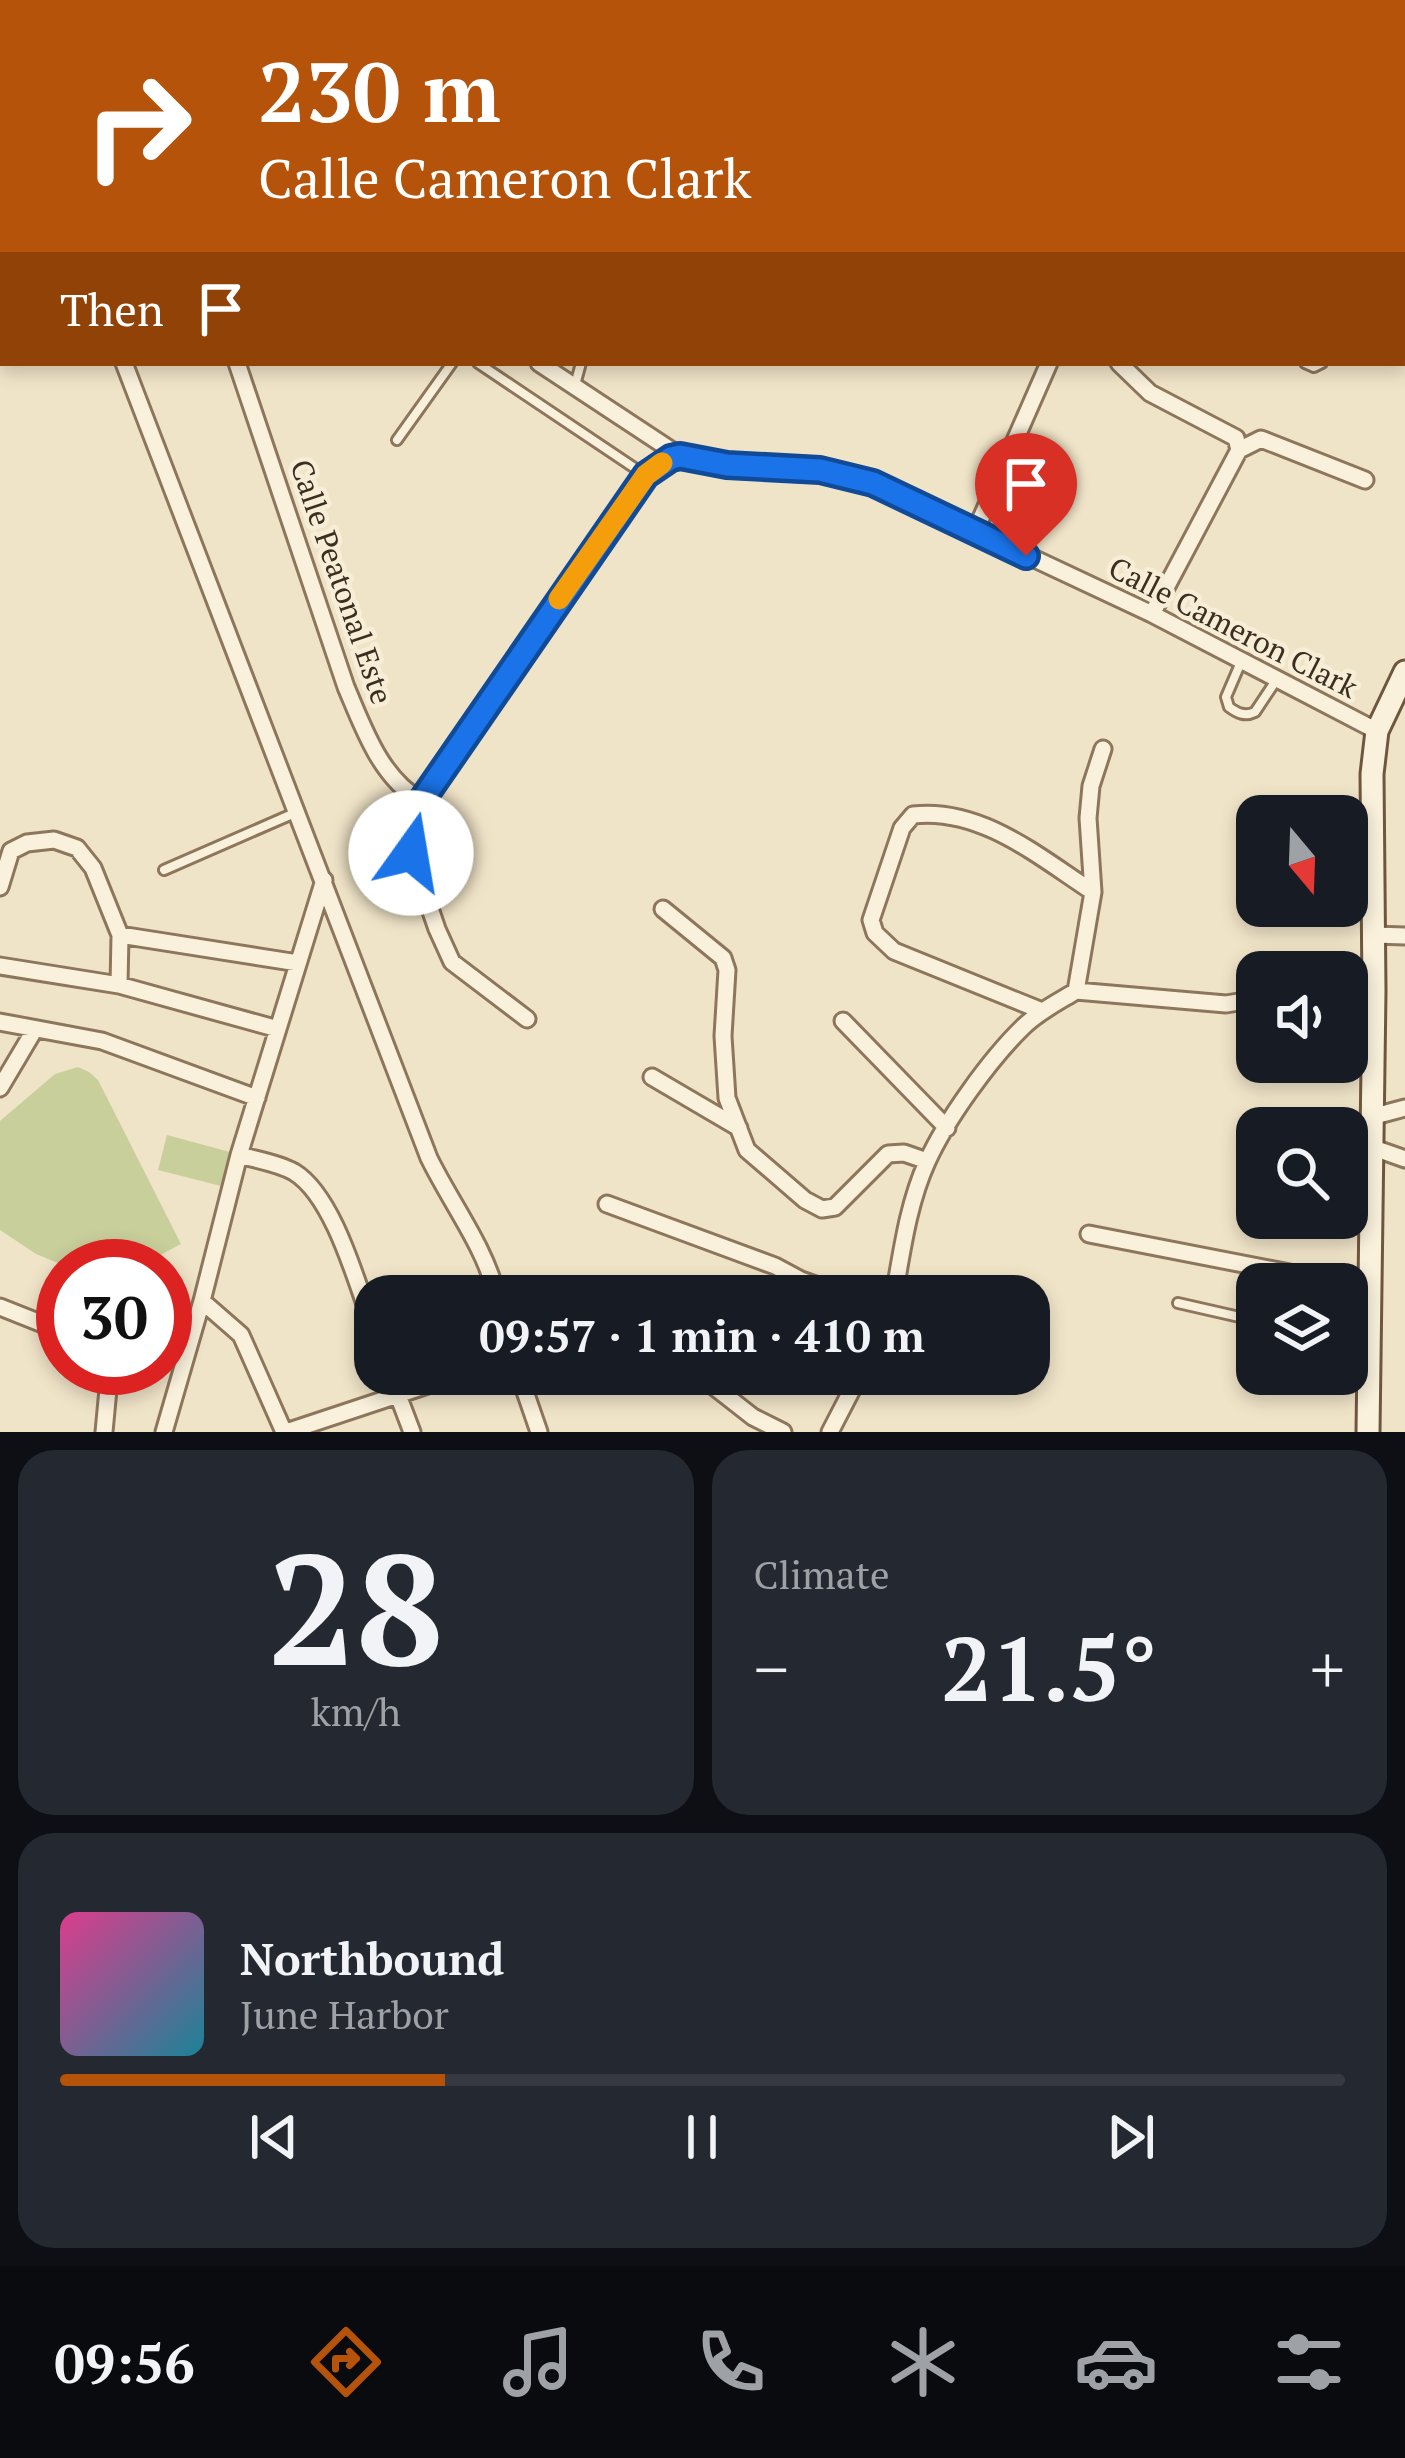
<!DOCTYPE html>
<meta charset="utf-8">
<style>
body{margin:0;font-family:"PT Serif",serif;background:#242831;color:#f1f3f6;height:100vh;display:flex;flex-direction:column;font-size:45px;white-space:nowrap}
*{box-sizing:border-box;margin:0}
p{font-size:39px;color:#9ea1a6}
.icon{flex:none;width:66px;height:66px;fill:none;stroke:currentColor;stroke-width:2;stroke-linecap:round;stroke-linejoin:round}
.map{position:relative;height:1432px;overflow:hidden}
.panel{display:flex;flex-direction:column;gap:18px;padding:18px;background:#0d0f14;flex:1}
.panel>*{flex:none}
.banner{position:absolute;left:0px;top:0px;width:1407px;height:366px;box-shadow:0 6px 18px #0003;background:#b45309;color:#fff;overflow:hidden}
.needle{width:78px;rotate:161deg}
.controls{position:absolute;left:1236px;top:795px;display:grid;gap:24px}
.controls a{display:grid;place-items:center;width:132px;height:132px;border-radius:24px;background:#171b24;box-shadow:0 6px 18px #0003;font-size:60px}
.speed{position:absolute;left:36px;top:1239px;display:flex;gap:24px;font-size:60px;font-weight:700;text-align:center}
.speed>*{display:grid;place-content:center;width:156px;height:156px;border-radius:50%;background:#171b24;box-shadow:0 6px 18px #0003;line-height:1}
.speed .limit{border:18px solid #d22;background:#fff;color:#111}
.pin{position:absolute;display:grid;place-items:center;width:102px;height:102px;color:#fff;margin:-123px -51px;border-radius:50% 50% 50% 0;rotate:-45deg;box-shadow:0 0 12px #0007}
.pin .icon{rotate:45deg}
.me{position:absolute;width:132px;margin:-66px;rotate:13deg;stroke-linejoin:round;filter:drop-shadow(0 0 9px #0008)}
.turn{display:flex;align-items:center;gap:42px;height:252px;padding:0 60px;font-size:54px}
.turn .icon{width:156px;height:156px;stroke-width:2.5}
.turn b{display:block;font-size:84px;line-height:102px}
.then{display:flex;align-items:center;height:114px;padding:0 60px;background:#0003;gap:24px;font-size:45px}
.big{font-size:90px;font-weight:800;line-height:1.1}
.panel .tile{flex:1;display:flex;flex-direction:column;justify-content:center;gap:18px;min-width:0;padding:0 42px;border-radius:36px;background:#242831}
.panel .dial{align-items:center;gap:0}
.dial b{font-size:156px;line-height:1}
.song{display:flex;align-items:center;gap:36px}
.cover{width:144px;height:144px;border-radius:18px;background:linear-gradient(135deg,hsl(330 70% 55%),hsl(190 70% 35%))}
.played{height:12px;border-radius:6px;background:linear-gradient(90deg,#b45309 30%,#363941 30%)}
.keys{display:flex;justify-content:space-around;direction:ltr}
.heat{display:flex;justify-content:space-between;align-items:center;font-size:66px;direction:ltr}
.panel .tiles{flex:1;display:grid;gap:18px;grid-template-columns:1fr 1fr}
.tile:last-child{grid-column:span 2}
.trip{position:absolute;left:354px;top:1275px;width:696px;height:120px;border-radius:36px;background:#171b24;box-shadow:0 6px 18px #0003;font-weight:800;line-height:120px;text-align:center}
.tab-bar{display:flex;height:192px;justify-content:space-around;align-items:center;background:#090b0e;color:#9ea1a6}
.tab-bar .icon{width:84px;height:84px}
.tab-bar .current{color:#b45309}
.tab-bar b{font-size:54px;color:#f1f3f6}
.map>svg:first-child{display:block}
.park{fill:#c9cf9b}
.lines{fill:none;stroke-linecap:round;stroke-linejoin:round}
.stream{stroke:#6f938a;stroke-width:4.5}
.lane-casing{stroke:#8d765c;stroke-width:14}
.street-casing{stroke:#8d765c;stroke-width:21}
.secondary-casing{stroke:#6f573f;stroke-width:27}
.lane{stroke:#faf1dc;stroke-width:8}
.street{stroke:#faf1dc;stroke-width:15}
.secondary{stroke:#faf1dc;stroke-width:21}
.route-casing{stroke:#114b97;stroke-width:30}
.route{stroke:#1a73e8;stroke-width:21}
.slow{stroke:#f59e0b;stroke-width:21}
.labels{text-anchor:middle;stroke-width:9;stroke-linejoin:round;paint-order:stroke}
.street-label{font-size:30px;fill:#3d2e20;stroke:#f7eed8}
</style>
<div class="map">
<svg width="1405" height="1432" viewBox="0 0 1405 1432">
<rect width="100%" height="100%" fill="#f0e4c8"/>
<path class="park" d="M78 1067 89 1072 98 1080 181 1244 153 1259 130 1266H65L36 1254 0 1230V1121L55 1074Z
M167 1135 230 1152 221 1186 158 1170Z"/>
<g class="lines">
<path class="stream" d="M888 0 892 3
M1238 0V3"/>
<g class="lane-casing">
<path id="lane" d="M93 3 94 0
M1404 303 1405 304
M478 363 645 475
M1305 363 1314 367 1322 363
M575 385 581 363
M397 440 452 363
M1241 662 1226 697 1229 707C1237 713 1245 717 1255 712L1277 679
M164 870 297 812
M1178 1303 1257 1321
M1347 1344 1367 1350"/>
</g>
<g class="street-casing">
<path id="street" d="M1165 3V0
M124 363 429 1158C452 1205 484 1245 497 1296
M237 363 346 687C364 729 380 777 421 801
M539 363 680 456 727 465 820 470 873 483 1152 614 1377 731
M1119 363 1150 393 1236 438 1239 450
M975 532 1049 363
M1152 614 1239 450 1261 439 1365 480
M0 887 11 851 27 843 54 840 77 848 93 868 120 935 119 985
M663 909 723 958 727 970 723 1036 727 1098 747 1150 805 1200 822 1209 835 1207 888 1154 904 1153 927 1161
M120 935 298 963
M1374 935 1405 936
M0 966 119 985 278 1029
M1076 991 1093 892 1088 818 1091 786 1103 749
M1076 991 1226 1004 1257 999
M1347 992 1374 991
M1042 1011 894 951 875 933 871 920 902 828 913 815C981 807 1039 857 1093 892
M527 1019 452 962 437 929 411 853 410 829 414 812 645 475 671 458 680 456
M843 1021 947 1128
M0 1022 102 1041 257 1098
M652 1077 739 1128
M0 1088 35 1029
M1371 1117 1405 1108
M1371 1147 1405 1159
M239 1155C257 1160 278 1163 294 1172 335 1197 358 1288 375 1333
M607 1204 775 1266 801 1280 847 1296
M1089 1234 1346 1284
M894 1296C902 1251 908 1204 927 1162 946 1120 990 1059 1023 1027 1038 1012 1058 1002 1076 991
M202 1301 241 1335 284 1432
M0 1307 63 1332
M390 1374 412 1432
M519 1374 539 1432
M698 1374 753 1417 783 1432
M104 1432 110 1368
M164 1432 202 1301 239 1155 324 880
M286 1432 461 1374
M830 1432 860 1374"/>
</g>
<g class="secondary-casing">
<path id="secondary" d="M1368 1432 1374 991 1372 774 1377 731 1405 672"/>
</g>
<use href="#lane" class="lane"/>
<use href="#street" class="street"/>
<use href="#secondary" class="secondary"/>
</g>
<g class="lines">
<g class="route-casing">
<path id="route" d="M411 853C410 833 410 818 422 800L646 475 671 458 680 456 727 465 820 470 873 483 1026 556"/>
</g>
<use href="#route" class="route"/>
<path class="slow" d="M559 599 646 475 662 463"/>
</g>
<g class="labels">
<g class="street-label">
<text transform="translate(341 582) rotate(71)" y="10">Calle Peatonal Este</text>
<text transform="translate(1233 628) rotate(27)" y="10">Calle Cameron Clark</text>
</g>
</g>
</svg>
<div class="controls">
<a><svg class="needle" viewBox="-14 -14 28 28"><path d="M0-13l5 13h-10z" fill="#e53935"/><path d="M0 13l5-13h-10z" fill="#9ea1a6"/></svg></a>
<a><svg class="icon" aria-label="sound" viewBox="0 0 24 24"><path d="M4 9h4l5-4v14l-5-4H4zM17 9q2 3 0 6"/></svg></a>
<a><svg class="icon" aria-label="search" viewBox="0 0 24 24"><circle cx="10" cy="10" r="6"/><path d="M15 15l6 6"/></svg></a>
<a><svg class="icon" aria-label="layers" viewBox="0 0 24 24"><path d="M12 4l9 5-9 5-9-5zM3 14l9 5 9-5"/></svg></a>
</div>
<div class="speed"><div class="limit">30</div></div>
<div class="pin" style="left:1026px;top:556px;background:#d93025"><svg class="icon" aria-label="arrive" viewBox="0 0 24 24"><path d="M6 21V4h12l-3 4 3 4H6"/></svg></div>
<svg class="me" style="left:411px;top:853px" viewBox="-20 -20 40 40"><circle r="19" fill="#fff"/><path d="M0-13L10 11 0 6-10 11z" fill="#1a73e8"/></svg>
<div class="trip">09:57 · 1 min · 410 m</div>
<div class="banner">
<div class="turn"><svg class="icon" aria-label="right" viewBox="0 0 24 24"><path d="M7 20v-9h11M14 6l5 5-5 5"/></svg><div><b>230 m</b>Calle Cameron Clark</div></div>
<div class="then">Then<svg class="icon" aria-label="arrive" viewBox="0 0 24 24"><path d="M6 21V4h12l-3 4 3 4H6"/></svg></div>
</div>
</div>
<section class="panel">
<div class="tiles">
<div class="tile dial"><b>28</b><p>km/h</p></div>
<div class="tile"><p>Climate</p>
<div class="heat"><a>−</a><b class="big">21.5°</b><a>+</a></div>
</div>
<div class="tile">
<div class="song"><i class="cover"></i><div><b>Northbound</b><p>June Harbor</p></div></div>
<div class="played"></div>
<div class="keys"><svg class="icon" aria-label="previous" viewBox="0 0 24 24"><path d="M18 5L8 12l10 7zM5 5v14"/></svg><svg class="icon" aria-label="pause" viewBox="0 0 24 24"><path d="M8 5v14M16 5v14"/></svg><svg class="icon" aria-label="next" viewBox="0 0 24 24"><path d="M6 5l10 7-10 7zM19 5v14"/></svg></div>
</div>
</div>
</section>
<nav class="tab-bar">
<b>09:56</b>
<svg class="icon current" aria-label="directions" viewBox="0 0 24 24"><path d="M12 3l9 9-9 9-9-9zM9 14v-3h6M13 9l2 2-2 2"/></svg>
<svg class="icon" aria-label="music" viewBox="0 0 24 24"><path d="M9 18V5l10-2v13"/><circle cx="6" cy="18" r="3"/><circle cx="16" cy="16" r="3"/></svg>
<svg class="icon" aria-label="phone" viewBox="0 0 24 24"><path d="M5 4h4l2 5-3 2q2 4 5 5l2-3 5 2v4C11 20 4 13 5 4z"/></svg>
<svg class="icon" aria-label="climate" viewBox="0 0 24 24"><path d="M12 3v18M4 7l16 10M4 17L20 7"/></svg>
<svg class="icon" aria-label="car" viewBox="0 0 24 24"><path d="M5 17H2v-5l4-1 3-4h7l3 4 3 1v5h-3M9 17h6M6 11h13"/><circle cx="7" cy="17" r="2"/><circle cx="17" cy="17" r="2"/></svg>
<svg class="icon" aria-label="filters" viewBox="0 0 24 24"><path d="M4 7h16M4 17h16"/><circle cx="9" cy="7" r="2"/><circle cx="15" cy="17" r="2"/></svg>
</nav>
